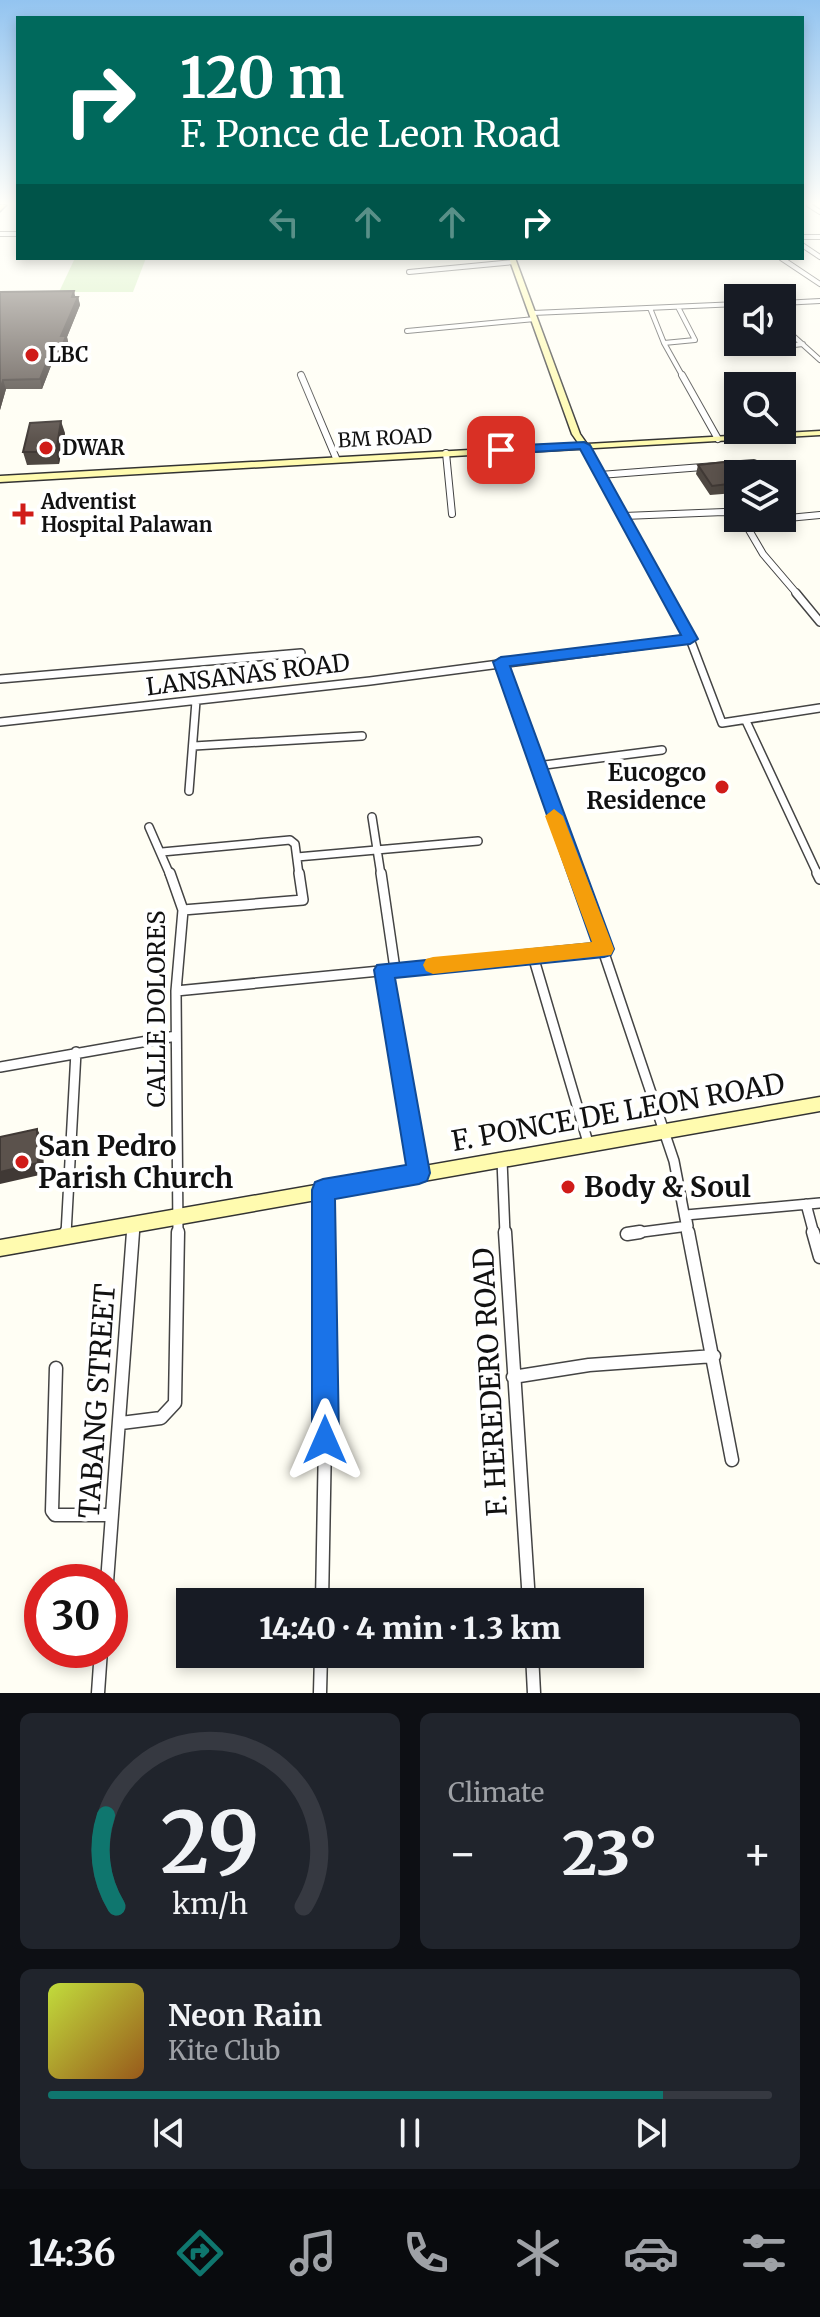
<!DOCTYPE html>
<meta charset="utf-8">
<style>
body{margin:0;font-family:Merriweather,serif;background:#20242c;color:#f1f3f6;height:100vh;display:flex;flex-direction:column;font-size:30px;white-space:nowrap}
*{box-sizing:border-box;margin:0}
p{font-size:26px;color:#9ea1a6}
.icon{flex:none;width:44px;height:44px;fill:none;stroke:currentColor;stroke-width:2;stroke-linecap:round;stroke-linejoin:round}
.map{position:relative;height:1693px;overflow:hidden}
.side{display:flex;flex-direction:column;gap:20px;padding:20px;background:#0d0f14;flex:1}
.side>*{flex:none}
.banner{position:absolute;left:16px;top:16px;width:788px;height:244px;border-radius:0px;box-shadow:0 4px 12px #0003;background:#00695c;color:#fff;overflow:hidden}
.tools{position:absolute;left:724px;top:284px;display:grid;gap:16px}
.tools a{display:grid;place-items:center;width:72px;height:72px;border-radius:0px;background:#171b24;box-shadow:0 4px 12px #0003;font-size:40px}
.speed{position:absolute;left:24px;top:1564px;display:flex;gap:16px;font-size:40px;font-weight:700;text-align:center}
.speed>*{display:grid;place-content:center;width:104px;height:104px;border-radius:50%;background:#171b24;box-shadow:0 4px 12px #0003;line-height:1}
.speed .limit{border:12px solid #d22;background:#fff;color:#111}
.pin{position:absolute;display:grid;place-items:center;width:68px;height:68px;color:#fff;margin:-34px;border-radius:16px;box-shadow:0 4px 12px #0006}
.me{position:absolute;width:88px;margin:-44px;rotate:0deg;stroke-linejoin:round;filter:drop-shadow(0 0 6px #0008)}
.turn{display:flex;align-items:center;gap:28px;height:168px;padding:0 32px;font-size:36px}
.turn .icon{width:104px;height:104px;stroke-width:2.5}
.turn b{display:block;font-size:56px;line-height:68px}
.lanes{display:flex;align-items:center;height:76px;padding:0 32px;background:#0003;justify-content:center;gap:40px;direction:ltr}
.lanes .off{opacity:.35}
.big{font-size:60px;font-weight:800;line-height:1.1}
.side .tile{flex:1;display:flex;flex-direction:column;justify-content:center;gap:12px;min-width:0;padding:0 28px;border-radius:12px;background:#20242c}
.side .dial{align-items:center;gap:0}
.dial svg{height:208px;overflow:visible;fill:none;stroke:#363941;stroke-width:7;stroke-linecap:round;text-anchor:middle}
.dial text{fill:#f1f3f6;stroke:none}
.song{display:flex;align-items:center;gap:24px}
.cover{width:96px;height:96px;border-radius:12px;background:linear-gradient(135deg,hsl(70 70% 55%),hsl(30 70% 35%))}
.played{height:8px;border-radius:4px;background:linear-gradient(90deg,#0f766e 85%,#363941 85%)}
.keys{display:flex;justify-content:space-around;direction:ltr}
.heat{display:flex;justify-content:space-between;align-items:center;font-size:44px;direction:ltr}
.side .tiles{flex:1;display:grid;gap:20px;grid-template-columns:1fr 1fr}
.tile:last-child{grid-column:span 2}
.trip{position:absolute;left:176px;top:1588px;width:468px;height:80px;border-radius:0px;background:#171b24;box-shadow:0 4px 12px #0003;font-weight:800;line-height:80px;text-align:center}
.dock{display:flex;height:128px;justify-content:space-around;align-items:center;background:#090b0e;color:#9ea1a6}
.dock .icon{width:56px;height:56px}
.dock .on{color:#0f766e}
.dock b{font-size:36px;color:#f1f3f6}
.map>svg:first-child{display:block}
.green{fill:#d1efb9}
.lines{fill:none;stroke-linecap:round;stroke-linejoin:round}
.street-far4-casing{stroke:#444;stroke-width:6}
.street-far3-casing{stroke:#444;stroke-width:8}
.street-far2-casing{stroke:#444;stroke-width:10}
.street-far1-casing{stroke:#444;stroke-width:12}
.street-casing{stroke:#444;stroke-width:15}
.secondary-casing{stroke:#333;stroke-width:3}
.primary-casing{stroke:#222;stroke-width:3}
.street-far4{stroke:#fff;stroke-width:4}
.street-far3{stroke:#fff;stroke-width:6}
.street-far2{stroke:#fff;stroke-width:7}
.street-far1{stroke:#fff;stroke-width:9}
.street{stroke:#fff;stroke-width:12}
.secondary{fill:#fffbaf;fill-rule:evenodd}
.primary{fill:#ffe464;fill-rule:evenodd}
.wall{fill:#4e4741}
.shaded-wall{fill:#403935}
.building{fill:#5b524c;stroke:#403935;stroke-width:2}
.route{fill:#1a73e8;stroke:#114b97;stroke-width:2}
.slow{fill:#f59e0b}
.poi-dot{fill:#d01c19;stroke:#fff;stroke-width:3}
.labels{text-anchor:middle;stroke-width:8;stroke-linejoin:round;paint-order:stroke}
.far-poi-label{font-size:20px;font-weight:bold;fill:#111;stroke:#fff;text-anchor:start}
.far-street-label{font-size:20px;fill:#111;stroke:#fff}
.street-label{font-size:24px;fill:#111;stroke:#fff}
.poi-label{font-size:24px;font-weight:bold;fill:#111;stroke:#fff;text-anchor:end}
.near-street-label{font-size:28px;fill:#111;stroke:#fff}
.near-poi-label{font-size:28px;font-weight:bold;fill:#111;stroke:#fff;text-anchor:start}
</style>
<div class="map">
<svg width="820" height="1693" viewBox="0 0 820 1693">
<rect width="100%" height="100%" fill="#fffef4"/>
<path class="green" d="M75 258H146L133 292H59Z"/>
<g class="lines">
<g class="street-far4-casing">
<path id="street-far4" d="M809 205 820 212
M0 234H18
M802 237H820
M802 245 820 257
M781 258 820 284
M409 272 514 262
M782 303 820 301
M650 308 664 343 683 377
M533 313 738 304
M407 331 535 319
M790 333 820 360
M664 343 695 340 678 307
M741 351 803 344"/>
</g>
<g class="street-far3-casing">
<path id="street-far3" d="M301 375 336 458
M682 375 718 439
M584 445 666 595
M446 453 452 514
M600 475 754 463 771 472
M624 516 724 512 738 515
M742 518 763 554 798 595
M747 522 820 515"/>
</g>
<g class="street-far2-casing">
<path id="street-far2" d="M665 593 690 639 722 723 820 708
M796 593 820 622
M501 662 578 875
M0 679 301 653
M746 721 818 875
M0 722 370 681 690 639
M194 746 362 736
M537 766 662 750
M189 791 196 701
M372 817 381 875
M149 827 170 875
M162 852 290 840 295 844 299 875
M297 857 478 841"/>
</g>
<g class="street-far1-casing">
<path id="street-far1" d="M170 873 183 910 176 991 178 1234
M381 873 395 969
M577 873 674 1161 688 1234
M817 873 820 879
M183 910 303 900 299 873
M533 956 589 1146
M384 970 419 1173
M176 991 604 949
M0 1067 176 1036
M502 1160 505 1234
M323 1191V1234
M806 1204 814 1234
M66 1234 76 1052
M133 1234 134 1224
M627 1234 688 1226 686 1215 820 1203"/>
</g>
<g class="street-casing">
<path id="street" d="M505 1232 529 1602
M688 1232 732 1460
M813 1232 820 1257
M627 1234 640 1232
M66 1237V1232
M56 1368 52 1511 55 1515H112
M513 1377 589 1365 714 1356
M121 1423 161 1418 175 1403 178 1232
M107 1582 133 1232
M322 1602 325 1440 323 1232
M532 1654 534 1693
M98 1693 101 1650
M320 1693 321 1654"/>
</g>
<g class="secondary-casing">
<path id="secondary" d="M509 258H515L580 434 587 444 820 431V435L0 482V476L579 444 572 434Z
M820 1097V1111L0 1256V1240Z"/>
</g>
<g class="primary-casing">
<path id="primary" d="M0 205H6L0 211Z"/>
</g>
<use href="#street-far4" class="street-far4"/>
<use href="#street-far3" class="street-far3"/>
<use href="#street-far2" class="street-far2"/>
<use href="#street-far1" class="street-far1"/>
<use href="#street" class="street"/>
<use href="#secondary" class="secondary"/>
<use href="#primary" class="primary"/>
</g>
<path class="wall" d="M0 292 78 297 80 305 67 337 69 346 63 358H54L42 389H6L0 410Z
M65 433 59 464 27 465 23 452Z
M698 465 737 483 735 493 710 495 696 474Z"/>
<path class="shaded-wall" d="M74 291 76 300 78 297 80 305 67 337 69 346 63 358 61 349V336Z
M52 349 54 358 42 389 40 379Z
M3 380 6 389 0 410V391Z
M61 421 65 433 59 464 56 452Z
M37 1129 43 1140 44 1174 0 1184V1172Z"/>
<path class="building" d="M74 291 72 297H78L61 336H66L61 349H52L40 379 3 380 0 391V292Z
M61 421 56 452H23L30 423Z
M724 462 737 483 712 486 698 465Z
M37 1129 38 1163 0 1172V1137Z"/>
<linearGradient id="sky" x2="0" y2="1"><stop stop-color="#93c4f0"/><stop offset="0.46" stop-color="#fffffa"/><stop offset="1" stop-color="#fffffa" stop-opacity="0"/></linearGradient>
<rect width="820" height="442" fill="url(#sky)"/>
<path class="route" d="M584 442 590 445 698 639 690 644 510 666 614 949 611 955 604 957 395 978 430 1173 427 1181 419 1184 335 1199 339 1440 335 1449 325 1453 316 1449 312 1440V1190L315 1182 323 1179 406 1165 374 970 377 965 592 943 493 662 501 657 681 635 580 449 501 454 495 450 501 446Z"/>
<path class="slow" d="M554 809 563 816 614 949 611 955 433 974 426 971 423 965 426 959 433 957 592 942 545 816Z"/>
<g class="poi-dot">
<circle cx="32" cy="355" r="8"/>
<circle cx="46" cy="448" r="8"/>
<path d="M19 502h8v8h8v8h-8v8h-8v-8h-8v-8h8z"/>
<circle cx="722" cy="787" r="8"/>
<circle cx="22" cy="1162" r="8"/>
<circle cx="568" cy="1187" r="8"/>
</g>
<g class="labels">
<g class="far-poi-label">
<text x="48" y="362">LBC</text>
<text x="62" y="455">DWAR</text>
<text x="41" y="509">Adventist<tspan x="41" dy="23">Hospital Palawan</tspan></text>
</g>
<g class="far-street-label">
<text transform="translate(385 438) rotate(-3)" y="7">BM ROAD</text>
</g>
<g class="street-label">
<text transform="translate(248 675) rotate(-7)" y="8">LANSANAS ROAD</text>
<text transform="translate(157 1009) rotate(-90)" y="8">CALLE DOLORES</text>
</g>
<g class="poi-label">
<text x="706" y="781">Eucogco<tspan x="706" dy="28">Residence</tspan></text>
</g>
<g class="near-street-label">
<text transform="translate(618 1112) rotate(-10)" y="10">F. PONCE DE LEON ROAD</text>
<text transform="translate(490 1382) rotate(-93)" y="10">F. HEREDERO ROAD</text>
<text transform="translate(97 1401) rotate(-86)" y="10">TABANG STREET</text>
</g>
<g class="near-poi-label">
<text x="38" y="1156">San Pedro<tspan x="38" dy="32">Parish Church</tspan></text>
<text x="584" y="1197">Body &amp; Soul</text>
</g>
</g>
</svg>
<div class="tools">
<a><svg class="icon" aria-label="sound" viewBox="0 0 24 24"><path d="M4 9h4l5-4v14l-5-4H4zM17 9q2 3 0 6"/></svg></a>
<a><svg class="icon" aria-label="search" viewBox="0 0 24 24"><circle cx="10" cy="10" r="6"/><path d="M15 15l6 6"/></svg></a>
<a><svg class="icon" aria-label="layers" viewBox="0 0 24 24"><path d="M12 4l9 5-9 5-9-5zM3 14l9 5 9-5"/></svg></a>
</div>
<div class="speed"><div class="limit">30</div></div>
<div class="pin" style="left:501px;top:450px;background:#d93025"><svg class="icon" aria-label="arrive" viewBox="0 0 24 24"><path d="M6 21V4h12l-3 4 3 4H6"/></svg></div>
<svg class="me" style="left:325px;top:1440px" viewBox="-20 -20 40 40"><path d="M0-17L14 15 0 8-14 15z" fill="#1a73e8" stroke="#fff" stroke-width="4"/></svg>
<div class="trip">14:40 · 4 min · 1.3 km</div>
<div class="banner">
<div class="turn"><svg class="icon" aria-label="right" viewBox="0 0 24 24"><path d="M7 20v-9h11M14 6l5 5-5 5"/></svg><div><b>120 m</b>F. Ponce de Leon Road</div></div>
<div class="lanes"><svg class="icon off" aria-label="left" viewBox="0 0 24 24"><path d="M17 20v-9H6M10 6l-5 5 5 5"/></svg><svg class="icon off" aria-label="ahead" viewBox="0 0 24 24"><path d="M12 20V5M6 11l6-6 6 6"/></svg><svg class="icon off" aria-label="ahead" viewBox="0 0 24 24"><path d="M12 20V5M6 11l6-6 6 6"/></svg><svg class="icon" aria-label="right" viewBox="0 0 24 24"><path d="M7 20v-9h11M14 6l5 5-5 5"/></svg></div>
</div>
</div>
<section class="side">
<div class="tiles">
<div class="tile dial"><svg viewBox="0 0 100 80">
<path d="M14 69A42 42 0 1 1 86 69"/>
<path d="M14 69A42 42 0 0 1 10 34" stroke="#0f766e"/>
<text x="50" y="56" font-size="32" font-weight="700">29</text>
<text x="50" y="72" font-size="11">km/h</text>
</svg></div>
<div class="tile"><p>Climate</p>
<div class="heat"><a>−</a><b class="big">23°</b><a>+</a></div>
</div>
<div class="tile">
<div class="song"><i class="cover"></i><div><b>Neon Rain</b><p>Kite Club</p></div></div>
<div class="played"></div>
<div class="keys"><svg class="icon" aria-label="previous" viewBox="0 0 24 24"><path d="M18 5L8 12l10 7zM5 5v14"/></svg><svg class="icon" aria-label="pause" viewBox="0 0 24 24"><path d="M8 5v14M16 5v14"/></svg><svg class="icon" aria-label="next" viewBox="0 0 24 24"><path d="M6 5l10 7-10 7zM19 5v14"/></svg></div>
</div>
</div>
</section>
<nav class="dock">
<b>14:36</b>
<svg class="icon on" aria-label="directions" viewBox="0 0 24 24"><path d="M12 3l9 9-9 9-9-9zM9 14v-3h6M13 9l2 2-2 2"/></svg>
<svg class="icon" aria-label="music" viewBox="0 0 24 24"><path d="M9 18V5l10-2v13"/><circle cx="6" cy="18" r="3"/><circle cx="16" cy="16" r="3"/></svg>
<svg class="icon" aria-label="phone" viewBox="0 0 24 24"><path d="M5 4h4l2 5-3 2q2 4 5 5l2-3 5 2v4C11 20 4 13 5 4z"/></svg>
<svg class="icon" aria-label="climate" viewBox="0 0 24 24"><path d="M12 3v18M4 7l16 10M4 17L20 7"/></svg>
<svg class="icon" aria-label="car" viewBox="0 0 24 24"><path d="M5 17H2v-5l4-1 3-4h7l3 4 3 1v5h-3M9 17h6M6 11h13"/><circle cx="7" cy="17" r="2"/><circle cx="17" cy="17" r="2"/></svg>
<svg class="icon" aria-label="filters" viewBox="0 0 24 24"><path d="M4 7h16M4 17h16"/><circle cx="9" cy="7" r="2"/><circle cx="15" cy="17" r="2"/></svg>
</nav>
